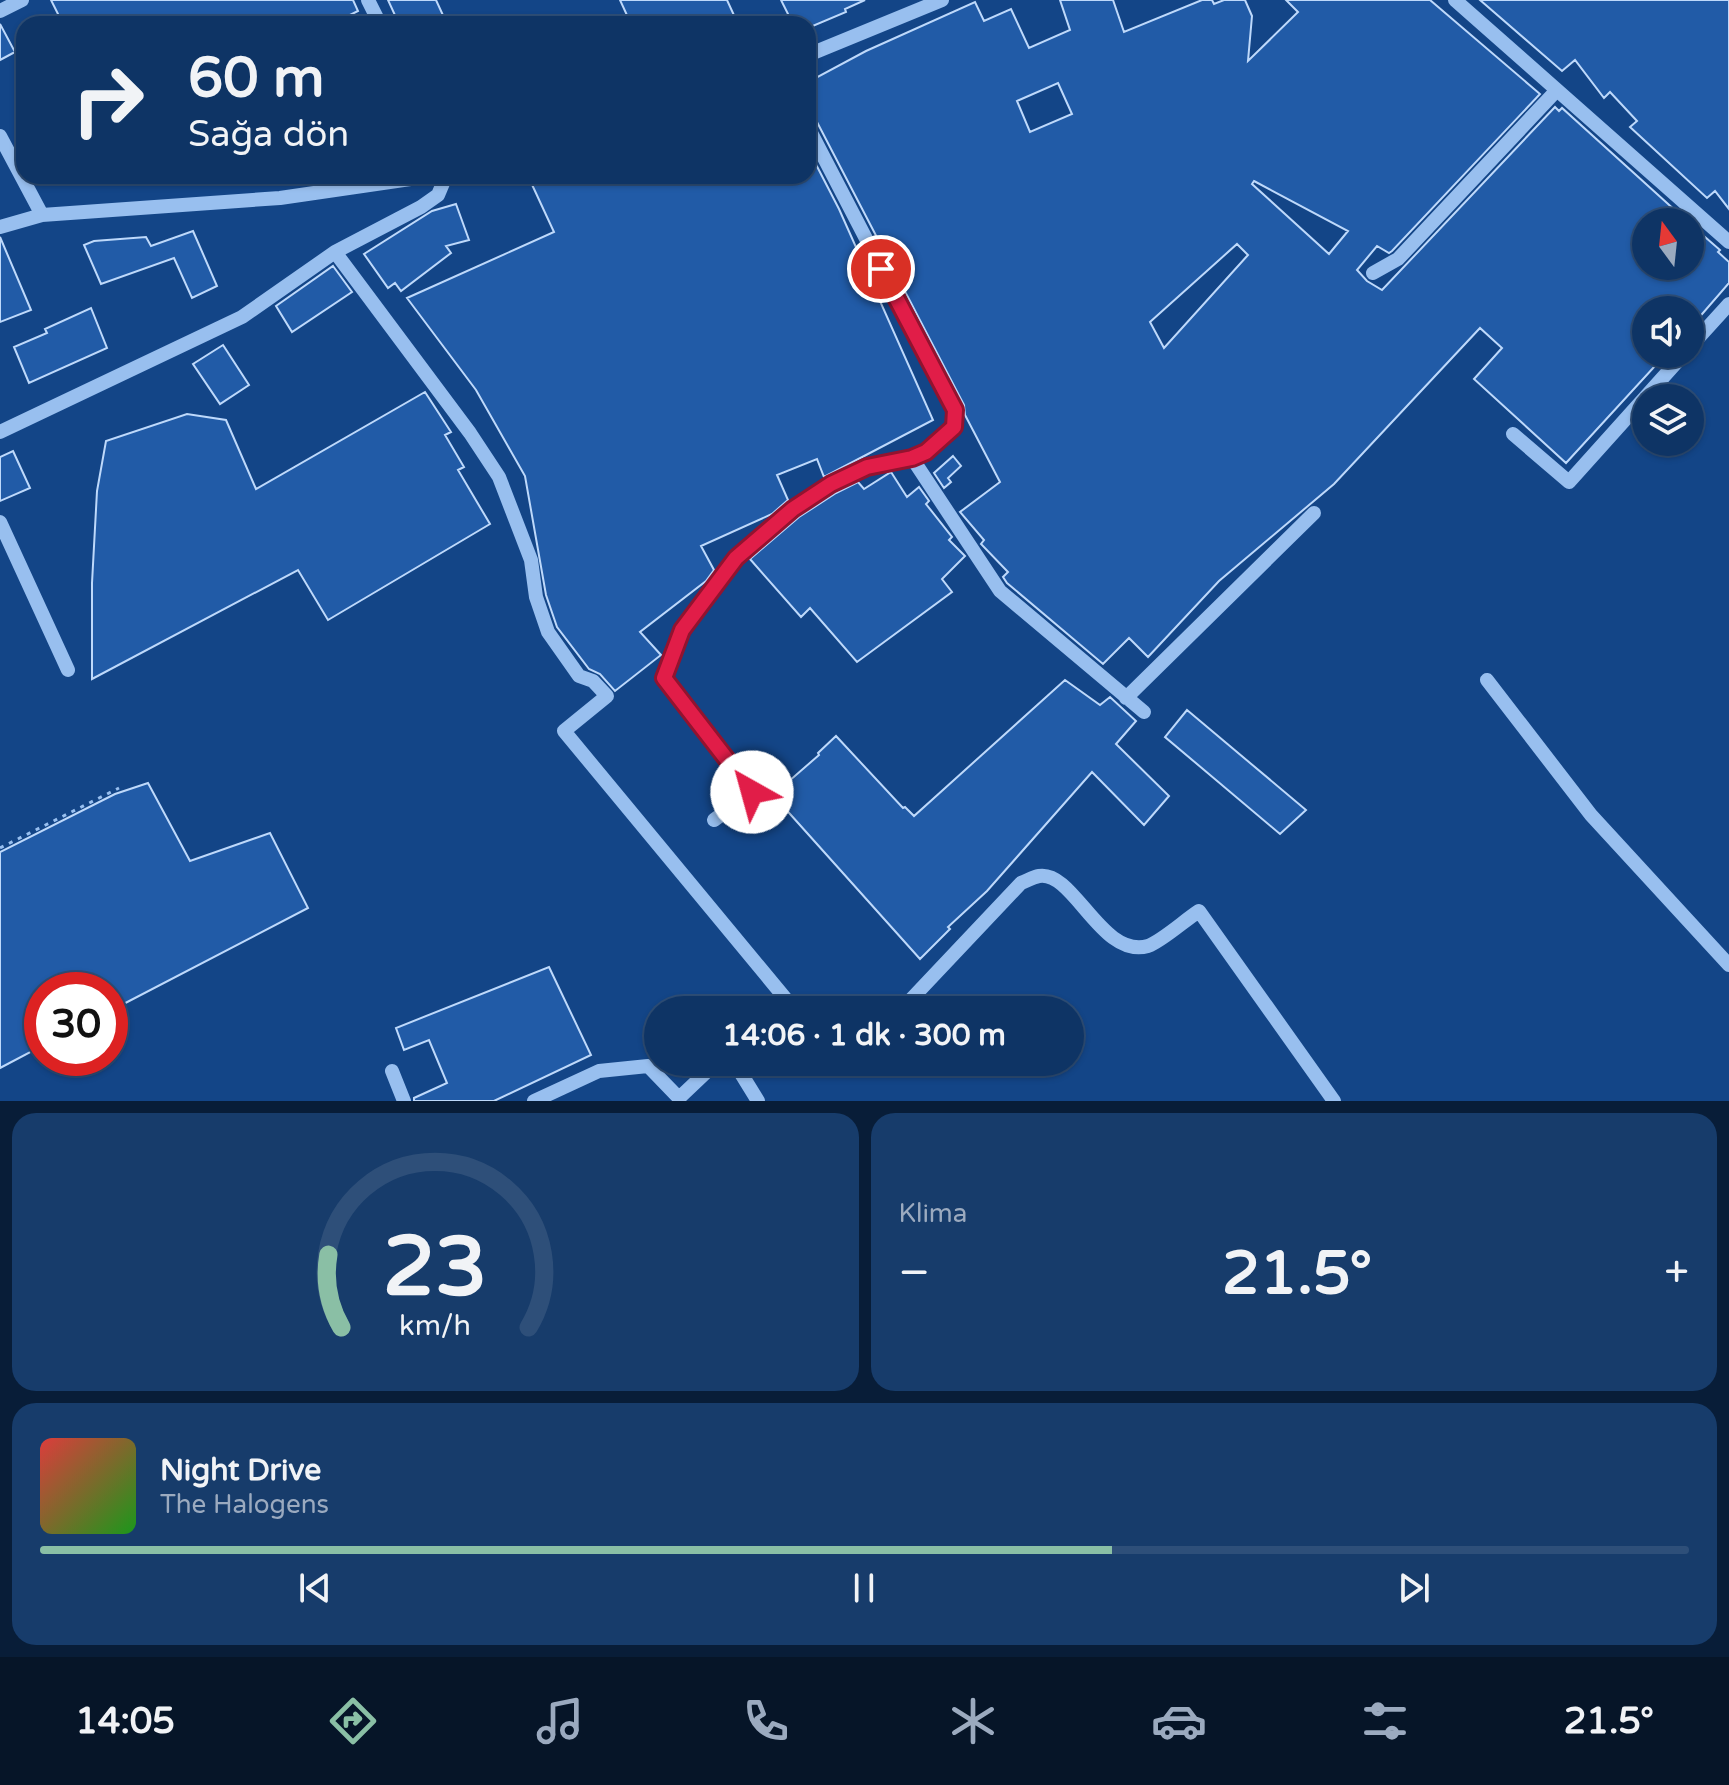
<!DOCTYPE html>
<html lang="tr">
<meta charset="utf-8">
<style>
body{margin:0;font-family:"Varela Round",sans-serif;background:#173c6b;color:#f1f3f6;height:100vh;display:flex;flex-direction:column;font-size:30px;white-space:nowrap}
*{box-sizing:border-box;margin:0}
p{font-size:26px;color:#9baabf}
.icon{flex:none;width:44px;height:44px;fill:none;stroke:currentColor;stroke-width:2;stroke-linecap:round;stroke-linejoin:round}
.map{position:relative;height:1101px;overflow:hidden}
.details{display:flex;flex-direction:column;gap:12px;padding:12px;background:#081d38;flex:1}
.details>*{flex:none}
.guide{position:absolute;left:16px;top:16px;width:800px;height:168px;border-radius:24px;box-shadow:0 2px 6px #0004,0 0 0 2px #2e4f79;background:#0e3465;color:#f1f3f6;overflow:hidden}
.needle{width:52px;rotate:345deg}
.tools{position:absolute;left:1632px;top:208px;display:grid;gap:16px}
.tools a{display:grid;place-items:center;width:72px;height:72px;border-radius:50%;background:#0e3465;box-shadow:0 2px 6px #0004,0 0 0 2px #2e4f79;font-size:40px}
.speed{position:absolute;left:24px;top:972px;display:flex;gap:16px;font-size:40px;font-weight:700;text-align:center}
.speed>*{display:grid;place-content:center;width:104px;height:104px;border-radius:50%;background:#0e3465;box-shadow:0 2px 6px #0004,0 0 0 2px #2e4f79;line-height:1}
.speed .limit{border:12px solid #d22;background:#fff;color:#111}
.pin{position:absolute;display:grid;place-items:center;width:68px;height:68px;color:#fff;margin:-34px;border:4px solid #fff;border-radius:50%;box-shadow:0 2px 8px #0007}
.me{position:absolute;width:88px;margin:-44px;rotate:322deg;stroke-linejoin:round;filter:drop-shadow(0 0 6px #0008)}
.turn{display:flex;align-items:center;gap:28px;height:168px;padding:0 40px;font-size:36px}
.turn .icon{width:104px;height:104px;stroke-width:2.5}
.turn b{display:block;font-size:56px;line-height:68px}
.big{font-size:60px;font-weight:700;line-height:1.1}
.details .widget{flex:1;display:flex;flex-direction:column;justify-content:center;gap:12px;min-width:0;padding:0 28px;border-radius:24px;background:#173c6b}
.details .dial{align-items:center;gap:0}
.dial svg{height:208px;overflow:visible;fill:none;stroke:#2e4f79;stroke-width:7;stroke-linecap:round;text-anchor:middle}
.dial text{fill:#f1f3f6;stroke:none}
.song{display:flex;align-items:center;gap:24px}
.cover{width:96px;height:96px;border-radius:12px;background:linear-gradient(135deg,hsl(0 70% 55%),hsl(120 70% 35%))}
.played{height:8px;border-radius:4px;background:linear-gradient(90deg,#8abfa5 65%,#2e4f79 65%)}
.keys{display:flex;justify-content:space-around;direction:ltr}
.heat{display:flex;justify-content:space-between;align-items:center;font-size:44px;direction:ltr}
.details .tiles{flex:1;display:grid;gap:12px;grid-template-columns:1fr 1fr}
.widget:last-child{grid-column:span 2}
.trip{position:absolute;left:644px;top:996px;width:440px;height:80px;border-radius:40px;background:#0e3465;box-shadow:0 2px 6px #0004,0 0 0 2px #2e4f79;font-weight:700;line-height:80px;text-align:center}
.menu{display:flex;height:128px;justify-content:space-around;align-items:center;background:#061528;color:#9baabf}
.menu .icon{width:56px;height:56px}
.menu .on{color:#8abfa5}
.menu b{font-size:36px;color:#f1f3f6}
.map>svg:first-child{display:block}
.building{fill:#215ba7;stroke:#bed9fb;stroke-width:2;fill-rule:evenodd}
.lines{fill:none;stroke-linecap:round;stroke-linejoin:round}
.path{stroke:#98bfef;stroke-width:3;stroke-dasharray:4 6;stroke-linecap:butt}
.minor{stroke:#98bfef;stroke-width:14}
.route-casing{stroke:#92132f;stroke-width:20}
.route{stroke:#e11d48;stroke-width:14}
</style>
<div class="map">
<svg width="1729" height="1101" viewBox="0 0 1729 1101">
<rect width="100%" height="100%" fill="#134587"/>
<path class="building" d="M51 0H353L358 11 332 24H63Z
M388 0H436L447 24H399Z
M620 0H727L738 24H631Z
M781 0H865L845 9 846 12 808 28V24H793Z
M1060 0H1113L1124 32 1202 0H1212L1214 4 1224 0H1245L1252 16 1248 61 1298 12 1286 0H1430L1540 94 1392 251 1389 253 1377 246 1357 270 1367 281 1382 290 1555 107 1559 111 1562 108 1688 222H1646V266H1690V224L1720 250 1718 252 1729 262V283L1690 328V310H1646V354H1666L1566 463 1474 379 1502 348 1480 328 1334 484 1219 581 1148 657 1129 638 1103 664 1007 583 1003 577 1008 572 981 544 984 540 960 512 1000 482 965 415 964 405 817 122 808 117V82L866 51 975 2 984 21 1011 9 1029 48 1070 30ZM1058 83 1072 114 1030 132 1017 101ZM1254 181 1348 231 1329 254 1252 184ZM1237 244 1248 255 1164 348 1150 322Z
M1480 0H1729V209L1715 191 1707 198 1630 127 1637 121 1610 92 1604 98 1575 60 1562 71Z
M0 24 15 52 0 60Z
M808 149 839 209 933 420 824 477 817 459 777 475 788 500 772 514 701 546 714 570 706 581 640 632 661 655 615 691 600 674 589 669 557 627 546 595 525 476 476 390 407 298 554 232 528 176H808Z
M456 204 469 240 446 246 451 253 401 291 395 283 388 288 364 254 432 211Z
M193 231 217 286 192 298 174 258 101 284 84 245 94 241 146 237 151 246Z
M0 237 31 310 0 322Z
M333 266 352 292 292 332 276 306Z
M91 308 107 348 29 383 14 347 47 333 45 329Z
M223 345 249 385 220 404 193 364Z
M425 392 451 432 445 435 464 467 458 470 490 524 328 620 298 570 92 679V583L97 491 106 441 187 414 226 420 256 489Z
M13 451 30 488 0 501V457Z
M953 456 961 466 948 478 951 482 944 488 934 473Z
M891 472 907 497 919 487 929 501 926 504 952 537 949 540 965 556 942 579 952 592 857 662 810 608 801 617 750 559 799 517 836 493 858 482 864 489Z
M1065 680 1100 705 1110 697 1136 721 1116 744 1169 796 1144 825 1092 772 987 891 948 927 950 929 920 959 773 795 819 755 818 753 836 736 903 808 905 807 914 816Z
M1187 710 1306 810 1280 834 1165 737Z
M148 783 190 861 270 833 308 908 110 1011V990H42V1046L0 1068V852L115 794Z
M549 967 591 1055 494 1101H414V1098L447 1083 429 1040 404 1050 396 1028Z"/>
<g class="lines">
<path class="path" d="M0 848 119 788"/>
<path class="minor" d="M368 0 380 24
M1455 0 1729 242
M0 11 22 0
M808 55 942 0
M0 136 42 215
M0 227 42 215 280 198 431 176
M335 252 470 433 499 477 531 560 536 597 548 632 579 676 593 681 607 696 564 731 785 998 772 1010
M1373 273 1398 259 1557 90
M1690 347 1729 304
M0 432 242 317 335 252 421 207 438 195 446 176
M1513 434 1569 482 1684 354
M912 458 1000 591 1144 712
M0 522 68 670
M1487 680 1591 815 1729 965
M1126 698 1314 513
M714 820 752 792 664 678 682 630 736 558 793 509 831 484 867 467 912 458 926 452 954 427 955 410 808 127
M901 1010 1021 883C1027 881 1033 877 1039 876 1074 870 1101 959 1148 946 1162 941 1185 920 1199 911L1334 1101
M734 1062 758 1101
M392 1071 404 1101
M534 1101 599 1071 648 1066 679 1098 717 1062"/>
</g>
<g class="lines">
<g class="route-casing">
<path id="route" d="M752 792 664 678 682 630 736 558 793 509 831 484 867 467 912 458 926 452 954 427 955 410 881 269"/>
</g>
<use href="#route" class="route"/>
</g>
</svg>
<div class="tools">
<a><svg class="needle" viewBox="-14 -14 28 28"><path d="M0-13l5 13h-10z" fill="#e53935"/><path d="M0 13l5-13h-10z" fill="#9baabf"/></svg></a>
<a><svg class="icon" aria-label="sound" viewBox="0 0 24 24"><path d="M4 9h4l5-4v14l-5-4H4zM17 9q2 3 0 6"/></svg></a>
<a><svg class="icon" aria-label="layers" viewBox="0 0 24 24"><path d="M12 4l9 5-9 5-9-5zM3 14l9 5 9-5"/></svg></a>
</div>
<div class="speed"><div class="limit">30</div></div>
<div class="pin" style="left:881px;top:269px;background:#d93025"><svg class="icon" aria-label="arrive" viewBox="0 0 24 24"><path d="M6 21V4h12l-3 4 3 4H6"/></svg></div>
<svg class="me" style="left:752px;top:792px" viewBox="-20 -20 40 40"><circle r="19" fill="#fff"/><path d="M0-13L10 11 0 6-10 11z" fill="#e11d48"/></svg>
<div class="trip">14:06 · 1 dk · 300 m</div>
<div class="guide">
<div class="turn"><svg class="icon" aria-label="right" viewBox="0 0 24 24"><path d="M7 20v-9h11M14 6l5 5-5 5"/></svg><div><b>60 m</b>Sağa dön</div></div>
</div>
</div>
<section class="details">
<div class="tiles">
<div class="widget dial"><svg viewBox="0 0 100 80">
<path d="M14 69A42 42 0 1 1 86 69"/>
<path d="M14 69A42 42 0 0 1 9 41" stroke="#8abfa5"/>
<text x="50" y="56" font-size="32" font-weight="700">23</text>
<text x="50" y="72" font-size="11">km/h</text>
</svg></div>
<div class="widget"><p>Klima</p>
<div class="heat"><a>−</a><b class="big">21.5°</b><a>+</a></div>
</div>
<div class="widget">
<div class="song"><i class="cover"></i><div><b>Night Drive</b><p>The Halogens</p></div></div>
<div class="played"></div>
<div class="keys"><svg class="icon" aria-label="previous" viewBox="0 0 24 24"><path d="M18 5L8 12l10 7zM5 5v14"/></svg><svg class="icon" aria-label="pause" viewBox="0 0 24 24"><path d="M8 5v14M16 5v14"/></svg><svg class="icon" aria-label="next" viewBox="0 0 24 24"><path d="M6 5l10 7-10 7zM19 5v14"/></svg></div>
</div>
</div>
</section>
<nav class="menu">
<b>14:05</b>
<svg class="icon on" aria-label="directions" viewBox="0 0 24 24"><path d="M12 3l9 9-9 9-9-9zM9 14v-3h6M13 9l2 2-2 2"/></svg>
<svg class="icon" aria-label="music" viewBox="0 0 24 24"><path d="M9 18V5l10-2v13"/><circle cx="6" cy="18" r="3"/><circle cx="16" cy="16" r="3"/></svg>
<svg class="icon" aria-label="phone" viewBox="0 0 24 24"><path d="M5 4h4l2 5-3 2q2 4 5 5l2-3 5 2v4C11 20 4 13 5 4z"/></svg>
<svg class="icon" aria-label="climate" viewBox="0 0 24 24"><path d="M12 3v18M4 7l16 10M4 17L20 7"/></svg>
<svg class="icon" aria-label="car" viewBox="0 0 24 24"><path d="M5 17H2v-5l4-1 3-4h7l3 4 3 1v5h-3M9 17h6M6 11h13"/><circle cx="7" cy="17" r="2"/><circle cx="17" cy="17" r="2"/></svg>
<svg class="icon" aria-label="filters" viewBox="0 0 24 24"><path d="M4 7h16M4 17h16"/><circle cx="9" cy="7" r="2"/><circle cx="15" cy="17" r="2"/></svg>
<b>21.5°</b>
</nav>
